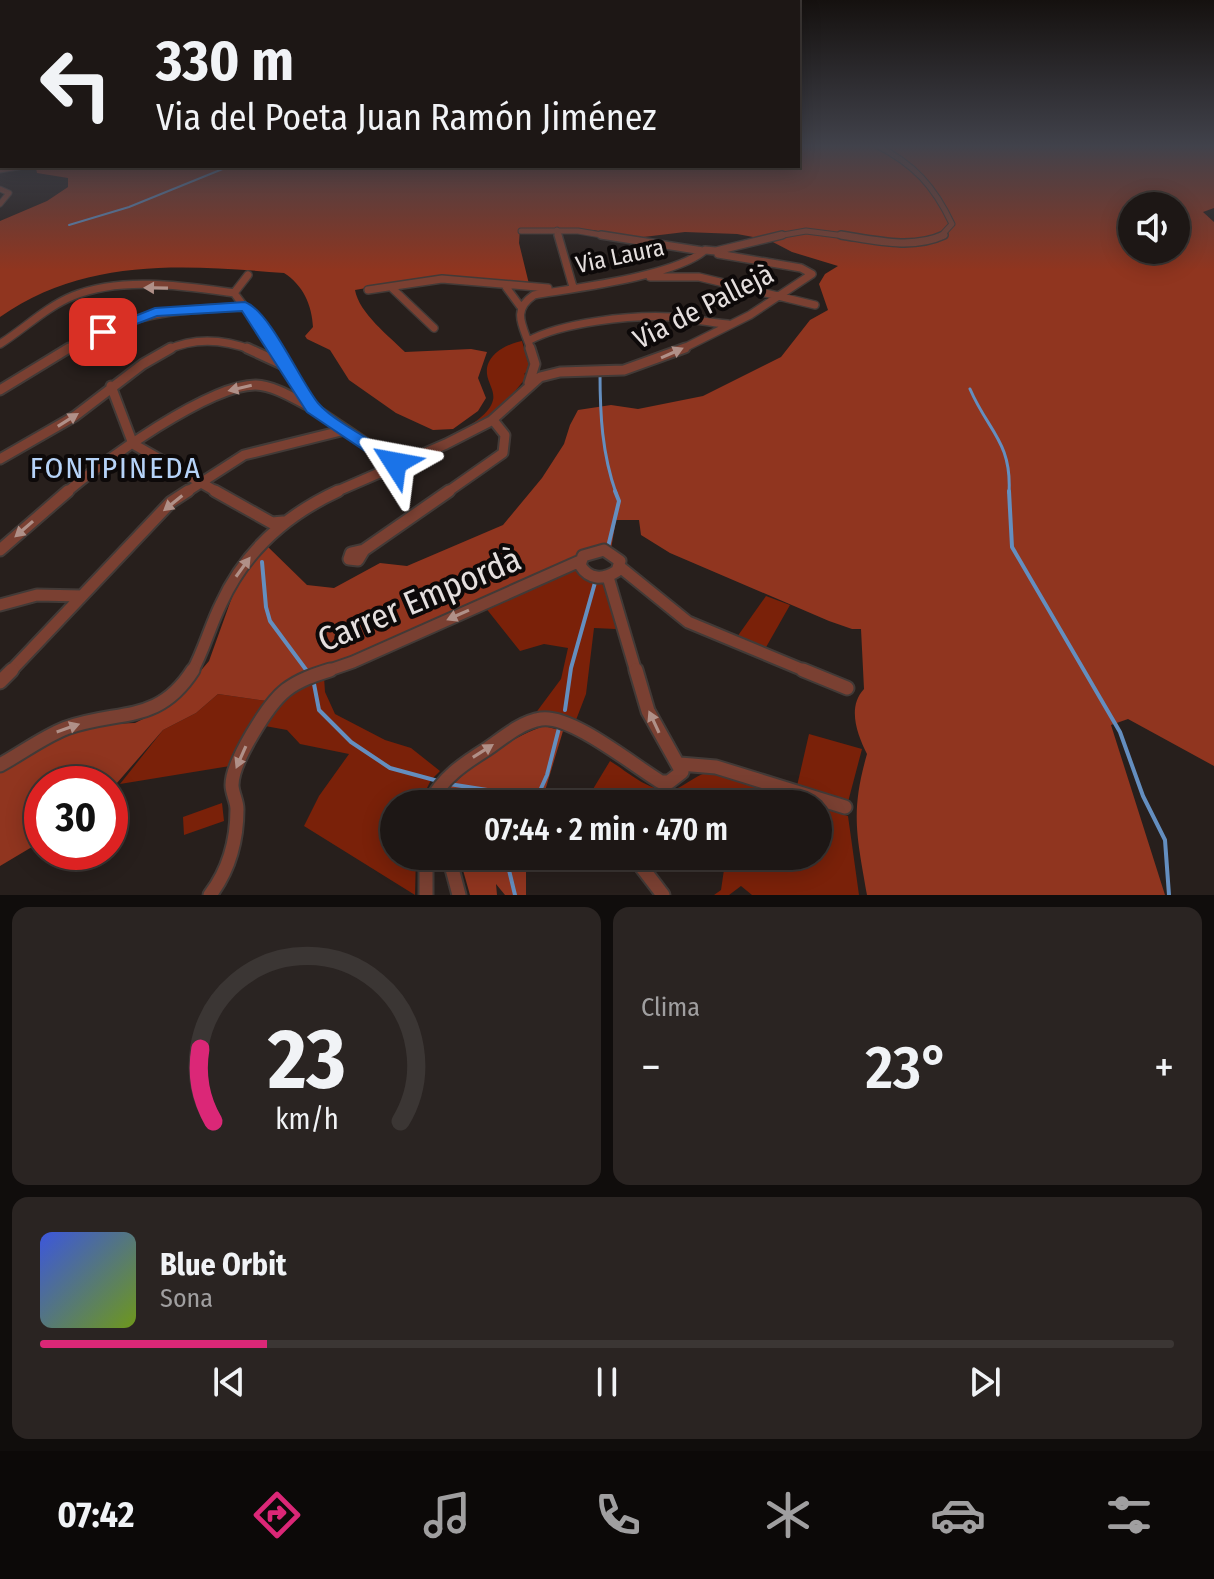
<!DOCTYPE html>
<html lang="es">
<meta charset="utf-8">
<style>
body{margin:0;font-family:"Fira Sans Condensed",sans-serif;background:#2a2422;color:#f1f3f6;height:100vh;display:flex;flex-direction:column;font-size:30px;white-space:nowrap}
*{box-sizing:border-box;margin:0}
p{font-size:26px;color:#a09fa0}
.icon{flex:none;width:44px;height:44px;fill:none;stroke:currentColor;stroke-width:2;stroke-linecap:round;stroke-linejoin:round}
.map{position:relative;height:895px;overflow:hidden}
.side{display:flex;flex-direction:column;gap:12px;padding:12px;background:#100d0c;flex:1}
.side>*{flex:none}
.guide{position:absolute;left:0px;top:0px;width:800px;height:168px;box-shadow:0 4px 20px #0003,0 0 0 2px #3b3634;background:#1d1715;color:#f1f3f6;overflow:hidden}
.tools{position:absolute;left:1118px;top:192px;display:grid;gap:16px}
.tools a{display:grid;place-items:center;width:72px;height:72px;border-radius:50%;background:#1d1715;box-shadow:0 4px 20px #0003,0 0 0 2px #3b3634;font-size:40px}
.speed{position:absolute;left:24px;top:766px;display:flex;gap:16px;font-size:40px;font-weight:700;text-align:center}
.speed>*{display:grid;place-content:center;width:104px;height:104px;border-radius:50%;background:#1d1715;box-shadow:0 4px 20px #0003,0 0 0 2px #3b3634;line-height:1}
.speed .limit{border:12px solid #d22;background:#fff;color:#111}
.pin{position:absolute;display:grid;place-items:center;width:68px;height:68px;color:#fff;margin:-34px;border-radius:16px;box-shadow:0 4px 12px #0006}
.me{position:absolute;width:88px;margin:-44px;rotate:304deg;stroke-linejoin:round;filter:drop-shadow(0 0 6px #0008)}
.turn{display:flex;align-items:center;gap:28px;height:168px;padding:0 24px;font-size:36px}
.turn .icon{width:104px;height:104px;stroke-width:2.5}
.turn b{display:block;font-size:56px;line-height:68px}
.big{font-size:60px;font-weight:600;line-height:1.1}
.side .card{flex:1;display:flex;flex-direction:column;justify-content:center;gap:12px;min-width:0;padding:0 28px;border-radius:16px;background:#2a2422}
.side .dial{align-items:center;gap:0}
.dial svg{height:208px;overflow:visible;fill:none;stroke:#3b3634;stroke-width:7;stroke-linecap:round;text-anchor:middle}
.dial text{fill:#f1f3f6;stroke:none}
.song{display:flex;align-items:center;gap:24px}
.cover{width:96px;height:96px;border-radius:12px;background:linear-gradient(135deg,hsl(230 70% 55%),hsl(80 70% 35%))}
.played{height:8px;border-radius:4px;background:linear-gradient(90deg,#db2777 20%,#3b3634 20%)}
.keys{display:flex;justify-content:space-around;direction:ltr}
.heat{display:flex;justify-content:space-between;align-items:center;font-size:44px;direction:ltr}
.side .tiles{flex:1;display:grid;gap:12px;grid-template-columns:1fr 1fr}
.card:last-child{grid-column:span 2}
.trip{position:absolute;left:380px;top:790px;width:452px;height:80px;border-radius:40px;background:#1d1715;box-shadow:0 4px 20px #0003,0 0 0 2px #3b3634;font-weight:600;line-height:80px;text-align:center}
.menu{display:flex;height:128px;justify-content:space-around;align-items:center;background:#0c0908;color:#a09fa0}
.menu .icon{width:56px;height:56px}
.menu .selected{color:#db2777}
.menu b{font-size:36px;color:#f1f3f6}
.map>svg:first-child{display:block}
.green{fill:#7a2109}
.forest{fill:#90351f;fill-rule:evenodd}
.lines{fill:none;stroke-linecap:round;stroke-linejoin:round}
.stream-far2{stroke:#648ebf;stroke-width:2}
.stream-far1{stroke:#648ebf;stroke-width:3}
.stream{stroke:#648ebf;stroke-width:4}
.street-far4-casing{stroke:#423a37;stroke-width:7}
.street-far3-casing{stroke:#423a37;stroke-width:10}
.street-far2-casing{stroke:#423a37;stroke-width:13}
.street-far1-casing{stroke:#423a37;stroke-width:15}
.street-casing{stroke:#423a37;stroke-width:17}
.street-far4{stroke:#7a4032;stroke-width:5}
.street-far3{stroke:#7a4032;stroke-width:7}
.street-far2{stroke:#7a4032;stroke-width:9}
.street-far1{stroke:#7a4032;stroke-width:11}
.street{stroke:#7a4032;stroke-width:13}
.oneway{fill:#b09088}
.route{fill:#1a73e8;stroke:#114b97;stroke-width:2}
.labels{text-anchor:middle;stroke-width:8;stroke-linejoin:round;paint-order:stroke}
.far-street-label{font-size:24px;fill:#e5dfde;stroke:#0d0909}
.street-label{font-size:28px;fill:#e5dfde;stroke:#0d0909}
.neighbourhood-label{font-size:30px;letter-spacing:2px;fill:#b6d3f8;stroke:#0d0909}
.near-street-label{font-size:34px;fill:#e5dfde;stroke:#0d0909}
</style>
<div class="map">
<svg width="1214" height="895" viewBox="0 0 1214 895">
<rect width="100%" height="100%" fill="#271f1c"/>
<path class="green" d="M522 341 530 369 524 374 527 376 525 379 497 413 461 432C471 424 490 414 493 400 495 391 488 383 487 374 485 355 506 344 522 341Z
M571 570 578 571 605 586 616 629 594 628 586 694 576 720 557 712 535 714 561 679 568 648 544 644 520 651 485 607Z
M766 596 790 605 765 649 737 637Z
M324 677 325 692 335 714 385 740 411 748 440 771 431 780 419 804H394V856H416L415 895 304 826 319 796 349 754 300 744 287 730 265 726 290 693Z
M218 694 267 701 230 766 120 784 163 730 196 713Z
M809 734 862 749 848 802 797 786Z
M610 761C630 773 656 799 680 787 691 781 697 775 709 772L809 804H663L647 800 645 804H584Z
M222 803 224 821 184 835 183 817Z
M818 807 848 816 859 895H752L741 886 729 895H714L721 890 726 856H818Z"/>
<path class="forest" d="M798 145H1214V208L1203 212 1214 222V766L1128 719 1111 725 1165 895H867C857 836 850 813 867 754 857 734 847 707 864 689L861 629H852L829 621 670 553 641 535 639 520H616L611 549 579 555C507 587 436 619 364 650 329 666 294 671 267 701L218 694 196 713 163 730 110 791V784H42V841L0 866V768L83 725 135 723 159 711 182 693 209 661 236 586 266 545 307 585 334 588 380 563 407 566 503 525 542 478 564 444 570 425 578 410 611 405 638 409 703 396 781 357 810 320 828 310 819 284 825 274 838 266 792 252 769 240 737 234 685 232 635 238 593 230 520 228 519 243 529 284 440 275 355 290C359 313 389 336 405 352L471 349 487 352 478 378 486 398 478 411 453 429 433 430 396 413 349 380 330 350 307 339 305 336 313 327C312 305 303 285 284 273 184 265 86 257 0 317V221L47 201 68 187V178L37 173 36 168 798 166ZM1132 206H1176V250H1132Z
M544 726 563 731 541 804H439C453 774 513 736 544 726Z
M459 856H526V895H505L496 884 497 895H470Z"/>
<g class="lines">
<path class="stream-far2" d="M69 225 129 207 230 166"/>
<path class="stream-far1" d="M600 373C600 414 602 454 616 493
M970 389C988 431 1012 442 1009 493"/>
<path class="stream" d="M1009 491 1012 547 1120 732 1143 796 1165 840 1169 895
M608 547 619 501 615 491
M262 562 266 607 270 621 307 671
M314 684 319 710 351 742 390 768 438 781
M565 710 571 668 596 579
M449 784 513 794 529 804
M534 804 547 775 559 728
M509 856 508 866 515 895"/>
<g class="street-far4-casing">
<path id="street-far4" d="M876 145C914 164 934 186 952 224L940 237
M0 170 24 166
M0 189 9 193 0 204
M557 230 559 237
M521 231H578L613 237
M772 237 806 231 853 237"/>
</g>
<g class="street-far3-casing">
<path id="street-far3" d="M558 235 573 287
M601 235 703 251
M841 235C874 240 912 250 944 235
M650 277H699L815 305
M506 287 520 306
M393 289 434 328
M368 290 442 279 548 288
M234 293 277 350
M234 293 248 275
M528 341C563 322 631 315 671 317 690 318 709 323 728 324
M0 344C24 329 46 307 73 296 122 276 184 286 234 293
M65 350C130 313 172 309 245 307
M167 350C195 337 223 339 252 350
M531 350C524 327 510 311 534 295 575 288 676 276 705 250L716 251 782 235
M680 350 750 315 812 274 801 268 718 254"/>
</g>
<g class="street-far2-casing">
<path id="street-far2" d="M247 348 286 366
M275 348 313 408 395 463
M529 383 535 364 530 348
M111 386 133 444 219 493
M0 390 69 348
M0 459 75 416 143 364 171 348
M66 493C101 462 211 384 256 385 276 386 296 400 313 408
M185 493 244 455 345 430
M333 493 446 444 491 421 540 377 560 372 624 370 685 348
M446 493 503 453 505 435 493 420"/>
</g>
<g class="street-far1-casing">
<path id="street-far1" d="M215 491 272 523 283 522
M0 550 68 491
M364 550 358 560 349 559 351 553Z
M364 550 449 491
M604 550 620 561 617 571C603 580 589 580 580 565L583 556Z
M620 567 688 622 808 672
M608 577 636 672
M0 605 37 595 82 596
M10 672 171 502 188 491
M192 672C204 650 210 626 221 604 245 551 286 515 338 491
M324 672 353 662 580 561"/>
</g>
<g class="street-casing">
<path id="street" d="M803 670 847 688
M0 682 12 670
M680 764 716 767 845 807
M0 765C22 753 43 737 66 728 119 709 158 725 193 670
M429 804C442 778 463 764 487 749 503 738 521 722 541 719 571 714 634 766 661 782H669L682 772 648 711 636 670
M426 856V895
M445 856 450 861 459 895
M612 856 622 863 631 861 634 856
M634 857 663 895
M210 895C229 870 237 841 237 809 237 801 232 793 232 785 232 762 268 704 286 690 299 680 314 675 330 670"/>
</g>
<use href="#street-far4" class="street-far4"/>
<use href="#street-far3" class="street-far3"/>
<use href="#street-far2" class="street-far2"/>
<use href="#street-far1" class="street-far1"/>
<use href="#street" class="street"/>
</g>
<defs><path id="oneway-solid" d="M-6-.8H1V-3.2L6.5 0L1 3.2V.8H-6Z" transform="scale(2)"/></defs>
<g class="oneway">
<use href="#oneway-solid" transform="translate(156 288) rotate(-179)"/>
<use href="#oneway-solid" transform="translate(672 353) rotate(-24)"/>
<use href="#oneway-solid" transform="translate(240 388) rotate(167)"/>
<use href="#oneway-solid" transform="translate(68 420) rotate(-32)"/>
<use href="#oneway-solid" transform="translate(173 503) rotate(141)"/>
<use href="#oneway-solid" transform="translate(24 529) rotate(139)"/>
<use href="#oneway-solid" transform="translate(243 567) rotate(-54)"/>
<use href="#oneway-solid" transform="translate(458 615) rotate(156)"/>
<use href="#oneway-solid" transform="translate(654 722) rotate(-115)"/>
<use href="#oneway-solid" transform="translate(68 728) rotate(-19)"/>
<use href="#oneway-solid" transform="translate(483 751) rotate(-32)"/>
<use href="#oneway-solid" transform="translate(241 757) rotate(114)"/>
</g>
<linearGradient id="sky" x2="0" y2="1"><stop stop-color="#15110f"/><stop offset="0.54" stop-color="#41424b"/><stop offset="1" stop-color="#41424b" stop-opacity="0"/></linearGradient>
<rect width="1214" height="270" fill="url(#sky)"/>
<path class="route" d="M245 302C270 311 300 381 318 403 333 421 380 445 402 459L405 463 402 467H389L307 412 242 311 157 316 108 335H97L95 332 155 308Z"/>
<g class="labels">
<g class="far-street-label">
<text transform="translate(620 256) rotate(-12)" y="8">Via Laura</text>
</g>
<g class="street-label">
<text transform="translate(703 306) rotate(-27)" y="10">Via de Pallejà</text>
</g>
<g class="neighbourhood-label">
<text x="116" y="478">FONTPINEDA</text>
</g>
<g class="near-street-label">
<text transform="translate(419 599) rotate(-23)" y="12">Carrer Empordà</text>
</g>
</g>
</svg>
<div class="tools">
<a><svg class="icon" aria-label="sound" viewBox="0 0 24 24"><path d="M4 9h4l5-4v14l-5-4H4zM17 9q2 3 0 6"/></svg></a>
</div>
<div class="speed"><div class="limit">30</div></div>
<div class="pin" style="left:103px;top:332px;background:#d93025"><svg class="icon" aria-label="arrive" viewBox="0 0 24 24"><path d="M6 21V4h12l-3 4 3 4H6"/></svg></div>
<svg class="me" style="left:395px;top:463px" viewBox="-20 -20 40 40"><path d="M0-17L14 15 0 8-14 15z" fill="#1a73e8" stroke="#fff" stroke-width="4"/></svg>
<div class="trip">07:44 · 2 min · 470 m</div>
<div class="guide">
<div class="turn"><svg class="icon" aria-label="left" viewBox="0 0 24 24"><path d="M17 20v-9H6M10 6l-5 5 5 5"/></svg><div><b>330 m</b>Via del Poeta Juan Ramón Jiménez</div></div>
</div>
</div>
<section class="side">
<div class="tiles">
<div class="card dial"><svg viewBox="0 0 100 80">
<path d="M14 69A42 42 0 1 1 86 69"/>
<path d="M14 69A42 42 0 0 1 9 41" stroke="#db2777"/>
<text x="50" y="56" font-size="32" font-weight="700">23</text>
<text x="50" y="72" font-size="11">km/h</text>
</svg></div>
<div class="card"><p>Clima</p>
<div class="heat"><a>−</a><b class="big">23°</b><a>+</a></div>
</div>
<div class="card">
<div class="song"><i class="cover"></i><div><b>Blue Orbit</b><p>Sona</p></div></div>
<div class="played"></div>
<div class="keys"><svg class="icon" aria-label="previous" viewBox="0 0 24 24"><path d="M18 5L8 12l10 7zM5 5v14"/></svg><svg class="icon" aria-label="pause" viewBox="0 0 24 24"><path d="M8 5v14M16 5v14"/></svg><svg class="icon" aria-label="next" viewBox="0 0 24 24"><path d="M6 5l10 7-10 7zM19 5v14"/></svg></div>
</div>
</div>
</section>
<nav class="menu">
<b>07:42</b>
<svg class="icon selected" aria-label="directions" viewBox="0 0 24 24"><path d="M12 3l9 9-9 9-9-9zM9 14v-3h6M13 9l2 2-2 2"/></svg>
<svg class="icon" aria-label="music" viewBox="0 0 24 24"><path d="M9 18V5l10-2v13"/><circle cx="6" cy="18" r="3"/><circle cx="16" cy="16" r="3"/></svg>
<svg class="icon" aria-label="phone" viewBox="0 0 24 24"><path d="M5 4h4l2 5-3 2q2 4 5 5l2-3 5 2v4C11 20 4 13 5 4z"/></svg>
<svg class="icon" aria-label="climate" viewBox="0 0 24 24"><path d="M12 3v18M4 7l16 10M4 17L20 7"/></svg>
<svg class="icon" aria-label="car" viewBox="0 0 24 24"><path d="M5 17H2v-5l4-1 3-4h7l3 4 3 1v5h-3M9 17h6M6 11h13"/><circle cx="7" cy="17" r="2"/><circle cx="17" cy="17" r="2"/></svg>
<svg class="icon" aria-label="filters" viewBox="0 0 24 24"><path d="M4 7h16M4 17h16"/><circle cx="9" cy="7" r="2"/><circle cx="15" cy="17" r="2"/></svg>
</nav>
